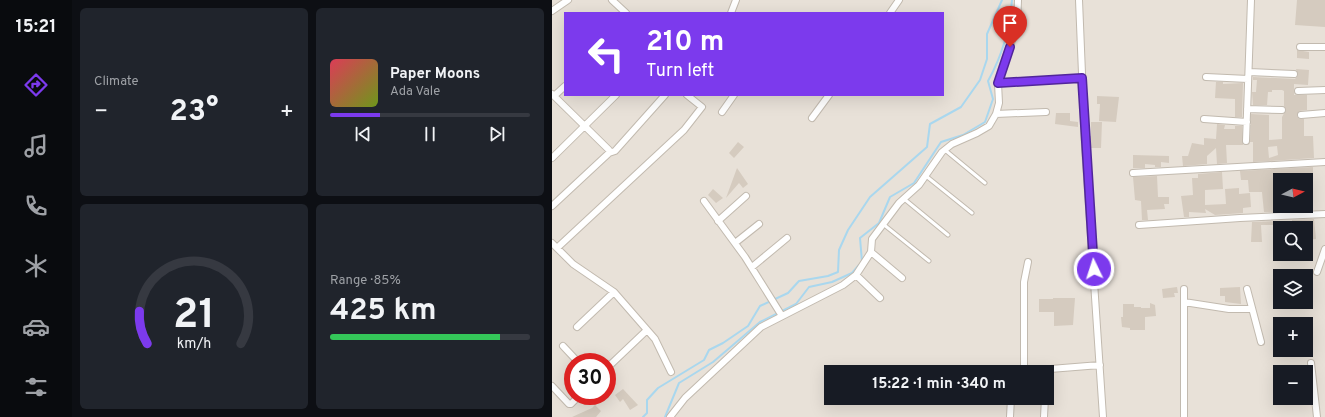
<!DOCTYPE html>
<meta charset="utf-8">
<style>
body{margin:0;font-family:Overpass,sans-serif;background:#20242c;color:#f1f3f6;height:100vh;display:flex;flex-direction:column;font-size:15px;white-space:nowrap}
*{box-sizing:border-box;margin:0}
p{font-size:13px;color:#9ea1a6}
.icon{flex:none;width:22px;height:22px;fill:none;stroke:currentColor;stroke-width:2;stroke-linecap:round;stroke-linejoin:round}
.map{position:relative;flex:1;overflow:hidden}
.sheet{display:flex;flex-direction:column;gap:8px;padding:8px;background:#0d0f14;width:480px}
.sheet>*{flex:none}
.hud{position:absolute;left:12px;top:12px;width:380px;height:84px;border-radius:0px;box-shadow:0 4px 16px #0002;background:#7c3aed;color:#fff;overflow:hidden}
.needle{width:26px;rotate:83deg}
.controls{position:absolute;left:721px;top:173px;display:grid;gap:8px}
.controls a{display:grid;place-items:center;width:40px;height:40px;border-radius:0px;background:#171b24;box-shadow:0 4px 16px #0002;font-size:20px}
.speed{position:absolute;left:12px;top:353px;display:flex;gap:8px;font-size:20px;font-weight:700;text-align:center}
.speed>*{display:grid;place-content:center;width:52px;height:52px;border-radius:50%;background:#171b24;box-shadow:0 4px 16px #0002;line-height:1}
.speed .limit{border:6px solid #d22;background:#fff;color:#111}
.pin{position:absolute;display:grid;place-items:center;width:34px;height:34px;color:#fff;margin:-41px -17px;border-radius:50% 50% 50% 0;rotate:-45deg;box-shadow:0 0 4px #0007}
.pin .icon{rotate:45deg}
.me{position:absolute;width:44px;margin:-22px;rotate:356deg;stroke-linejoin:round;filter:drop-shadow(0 0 3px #0008)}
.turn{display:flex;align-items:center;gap:14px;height:84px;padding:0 16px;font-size:18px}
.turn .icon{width:52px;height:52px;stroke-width:2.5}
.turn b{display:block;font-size:28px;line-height:34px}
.big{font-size:30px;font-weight:700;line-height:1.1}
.sheet .card{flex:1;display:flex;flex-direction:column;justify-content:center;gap:6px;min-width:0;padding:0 14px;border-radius:6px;background:#20242c}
.sheet .dial{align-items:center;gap:0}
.dial svg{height:104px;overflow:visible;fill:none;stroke:#363941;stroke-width:7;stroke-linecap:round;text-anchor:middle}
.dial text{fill:#f1f3f6;stroke:none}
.song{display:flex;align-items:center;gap:12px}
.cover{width:48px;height:48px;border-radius:6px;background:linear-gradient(135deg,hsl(350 70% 55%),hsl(80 70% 35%))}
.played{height:4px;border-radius:2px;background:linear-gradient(90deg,#7c3aed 25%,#363941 25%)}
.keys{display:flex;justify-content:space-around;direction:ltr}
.heat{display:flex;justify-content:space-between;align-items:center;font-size:22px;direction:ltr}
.charge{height:6px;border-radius:3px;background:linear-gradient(90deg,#34c759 85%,#363941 0)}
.sheet .tiles{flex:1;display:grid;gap:8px;grid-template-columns:repeat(2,1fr)}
.trip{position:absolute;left:272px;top:365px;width:230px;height:40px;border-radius:0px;background:#171b24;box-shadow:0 4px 16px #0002;font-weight:700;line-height:40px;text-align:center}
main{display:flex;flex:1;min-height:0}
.tab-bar{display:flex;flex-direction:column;width:72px;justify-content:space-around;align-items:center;background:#090b0e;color:#9ea1a6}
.tab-bar .icon{width:28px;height:28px}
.tab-bar .current{color:#7c3aed}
.tab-bar b{font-size:18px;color:#f1f3f6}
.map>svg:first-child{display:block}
.residential{fill:#e8e1d8;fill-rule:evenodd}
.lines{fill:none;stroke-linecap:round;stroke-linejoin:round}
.stream{stroke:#a9d7ee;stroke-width:2}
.building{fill:#d5cbbf;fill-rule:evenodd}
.lane-casing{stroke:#c2baaf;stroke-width:5}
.street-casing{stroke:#c2baaf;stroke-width:8}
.lane{stroke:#fff;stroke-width:3}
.street{stroke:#fff;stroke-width:6}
.route-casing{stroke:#51269a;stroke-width:10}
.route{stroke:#7c3aed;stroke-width:7}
</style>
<main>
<nav class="tab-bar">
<b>15:21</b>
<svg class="icon current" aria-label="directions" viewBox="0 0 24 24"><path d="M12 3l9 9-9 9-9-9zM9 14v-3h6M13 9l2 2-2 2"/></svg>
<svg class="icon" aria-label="music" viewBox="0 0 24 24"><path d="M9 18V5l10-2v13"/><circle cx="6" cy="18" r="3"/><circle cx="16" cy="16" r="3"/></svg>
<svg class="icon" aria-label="phone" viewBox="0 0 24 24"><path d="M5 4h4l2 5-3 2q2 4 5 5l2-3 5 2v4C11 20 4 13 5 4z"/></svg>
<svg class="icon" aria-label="climate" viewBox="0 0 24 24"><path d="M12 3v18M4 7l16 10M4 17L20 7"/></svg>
<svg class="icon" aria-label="car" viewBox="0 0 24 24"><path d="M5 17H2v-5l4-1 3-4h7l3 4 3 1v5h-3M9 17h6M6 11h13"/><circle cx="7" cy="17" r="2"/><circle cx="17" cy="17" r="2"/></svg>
<svg class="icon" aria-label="filters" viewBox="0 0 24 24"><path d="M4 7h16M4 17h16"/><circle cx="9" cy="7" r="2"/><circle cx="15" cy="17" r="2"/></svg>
</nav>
<section class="sheet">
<div class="tiles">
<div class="card"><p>Climate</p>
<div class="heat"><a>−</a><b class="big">23°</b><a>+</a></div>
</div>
<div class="card">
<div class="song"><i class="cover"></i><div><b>Paper Moons</b><p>Ada Vale</p></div></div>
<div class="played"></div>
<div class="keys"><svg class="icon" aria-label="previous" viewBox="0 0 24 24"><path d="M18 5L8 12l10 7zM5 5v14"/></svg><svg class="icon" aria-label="pause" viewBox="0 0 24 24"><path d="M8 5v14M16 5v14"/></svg><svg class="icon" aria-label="next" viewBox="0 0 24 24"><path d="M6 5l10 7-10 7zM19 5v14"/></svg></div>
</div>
<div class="card dial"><svg viewBox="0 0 100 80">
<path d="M14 69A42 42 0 1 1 86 69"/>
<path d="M14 69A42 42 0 0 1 8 44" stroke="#7c3aed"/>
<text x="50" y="56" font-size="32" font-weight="700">21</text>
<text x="50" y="72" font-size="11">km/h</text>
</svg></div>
<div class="card"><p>Range · 85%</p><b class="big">425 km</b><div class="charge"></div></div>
</div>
</section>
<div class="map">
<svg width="773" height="417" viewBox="0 0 773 417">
<rect width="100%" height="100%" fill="#f4f0e9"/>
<path class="residential" d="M0 0H773V417H0ZM13 13H391V95H13ZM728 180H754V206H728ZM728 228H754V254H728ZM728 276H754V302H728ZM728 324H754V350H728ZM21 362H55V396H21ZM279 372H495V398H279ZM728 372H754V398H728Z"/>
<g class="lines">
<path class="stream" d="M310 262 308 238 327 223 338 197 362 183 389 142 411 135 433 122 441 99 436 81C450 56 458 29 460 0
M91 417 95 413V400L106 388 152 360 157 350 171 343 196 326 208 306 236 293 247 281 276 276 286 272 287 250 296 230 318 197 375 147 378 124 409 107 428 80 435 59V34L450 0
M113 417 127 383 161 362 208 322 244 304 257 287 280 282 300 273 307 265"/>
</g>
<path class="building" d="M745 0H773V27L743 25Z
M745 50 757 52V59L745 58Z
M744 69 757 70 756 85 742 84V95H755V110L747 111 745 116 747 119H752V136H761L762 158 701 162V142H698L699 114 717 115V140L730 139V117L734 110 732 106V91L730 90H720V92H716L715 105H701L700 92H704L705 80H701V77L743 79 746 75ZM725 146 726 155 717 158 716 147Z
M664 82H671V84L691 83 690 117H683V99L663 98Z
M545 96 567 97 564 122 547 121 548 104H545Z
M504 113H518V121L526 122V127L503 124Z
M539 122H550L549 148H538L537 136H539Z
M665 124 673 125 672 129H683V126H690L691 145H674L675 163 665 164 664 148 655 156V164L631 166 630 156H636L640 143 652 145V138L664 139Z
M186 142 192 147 182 158 177 153Z
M581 155 617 156V163L609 162V167H603V165L593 164V168H581Z
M761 167V179L728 180V200H722L723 212H712L710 192H697L696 180H689L688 171Z
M185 168 196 184 191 188 187 183 174 198Z
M670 172 671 189 653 190V205L674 204 673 189 687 188V194L698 193 699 207 691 208V213L663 215 653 209 654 213 637 212V217H632L629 196 641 195 640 178H646V174Z
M605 176 606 197H617V204H612L613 209 595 210 596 220H590L589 201 583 200 581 177Z
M161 189 171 198 164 203 156 195Z
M762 219 764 239 754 240V228H740V220Z
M729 221 728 240 722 241V225H709L710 242H699L700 222Z
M625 287 626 293H622L623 297 611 298 610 289Z
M688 287 689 304 673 302V296H668V288Z
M501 298H523L521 325 502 326V312H487V299H501Z
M598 303 603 305 604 316 593 317V330H578V328L570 327 569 317H571V304H582V307H589V308H598Z
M71 389 86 405 78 410 71 399 68 402 63 395Z
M43 405 49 411 44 417H20L40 408Z"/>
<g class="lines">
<g class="lane-casing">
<path id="lane" d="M446 83 530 78
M393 150 433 183
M374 176 420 213
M351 198 396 235
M331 224 377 261"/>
</g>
<g class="street-casing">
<path id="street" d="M60 0 74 13
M527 0 533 147 551 417
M0 11 16 0
M179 13 184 0
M338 13 347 0
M748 47H773
M697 72 742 74
M654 77 696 79
M746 91 773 90
M0 94 57 150V153
M2 96 13 86
M695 109 730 110
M170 112 182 95
M444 114 494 112
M749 115 773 113
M260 118 277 95
M652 119 695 122
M694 141 699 0
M0 158 64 95
M581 173 773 162
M152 201 193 257 230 316
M0 206 57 153 63 151 113 95
M166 221 194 196
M587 225 688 218 773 214
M0 243 21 264 62 292 103 339 119 372
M183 243 207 224
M5 248 132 130 150 107 135 95
M319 252 350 278
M200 267 235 238
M765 272 773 249
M304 275 328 298
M632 289V417
M695 289 709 342
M632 302 677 309H699
M25 327 62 292
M11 346 26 362
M759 363 765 417
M55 368 95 330
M472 371V282L476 262
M462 372 548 365
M0 386 17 404H19L27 396
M118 417 133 398 209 327 291 285 304 275 319 252 320 239 347 203 367 185 390 152 400 144 425 133 437 126 444 114 447 103 446 83 465 25 466 0
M458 417 459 398
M492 417 493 398"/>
</g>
<use href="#lane" class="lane"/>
<use href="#street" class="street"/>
</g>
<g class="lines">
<g class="route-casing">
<path id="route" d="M458 47 446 83 530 78 542 269"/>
</g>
<use href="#route" class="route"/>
</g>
</svg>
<div class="controls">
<a><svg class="needle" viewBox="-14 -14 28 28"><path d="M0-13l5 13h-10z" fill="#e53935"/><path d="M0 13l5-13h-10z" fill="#9ea1a6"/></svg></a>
<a><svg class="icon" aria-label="search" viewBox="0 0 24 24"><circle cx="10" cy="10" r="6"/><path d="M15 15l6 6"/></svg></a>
<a><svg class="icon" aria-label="layers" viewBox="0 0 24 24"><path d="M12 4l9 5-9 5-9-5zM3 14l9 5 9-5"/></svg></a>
<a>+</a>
<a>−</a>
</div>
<div class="speed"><div class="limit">30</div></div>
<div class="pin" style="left:458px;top:47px;background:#d93025"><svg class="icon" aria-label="arrive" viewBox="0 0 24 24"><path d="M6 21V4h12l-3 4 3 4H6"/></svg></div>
<svg class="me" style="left:542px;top:269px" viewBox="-20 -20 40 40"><circle r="17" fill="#7c3aed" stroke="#fff" stroke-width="3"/><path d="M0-11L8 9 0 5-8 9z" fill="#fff"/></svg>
<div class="trip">15:22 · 1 min · 340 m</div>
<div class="hud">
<div class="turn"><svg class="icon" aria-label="left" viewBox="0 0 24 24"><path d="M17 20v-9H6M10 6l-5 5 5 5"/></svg><div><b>210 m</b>Turn left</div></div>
</div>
</div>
</main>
